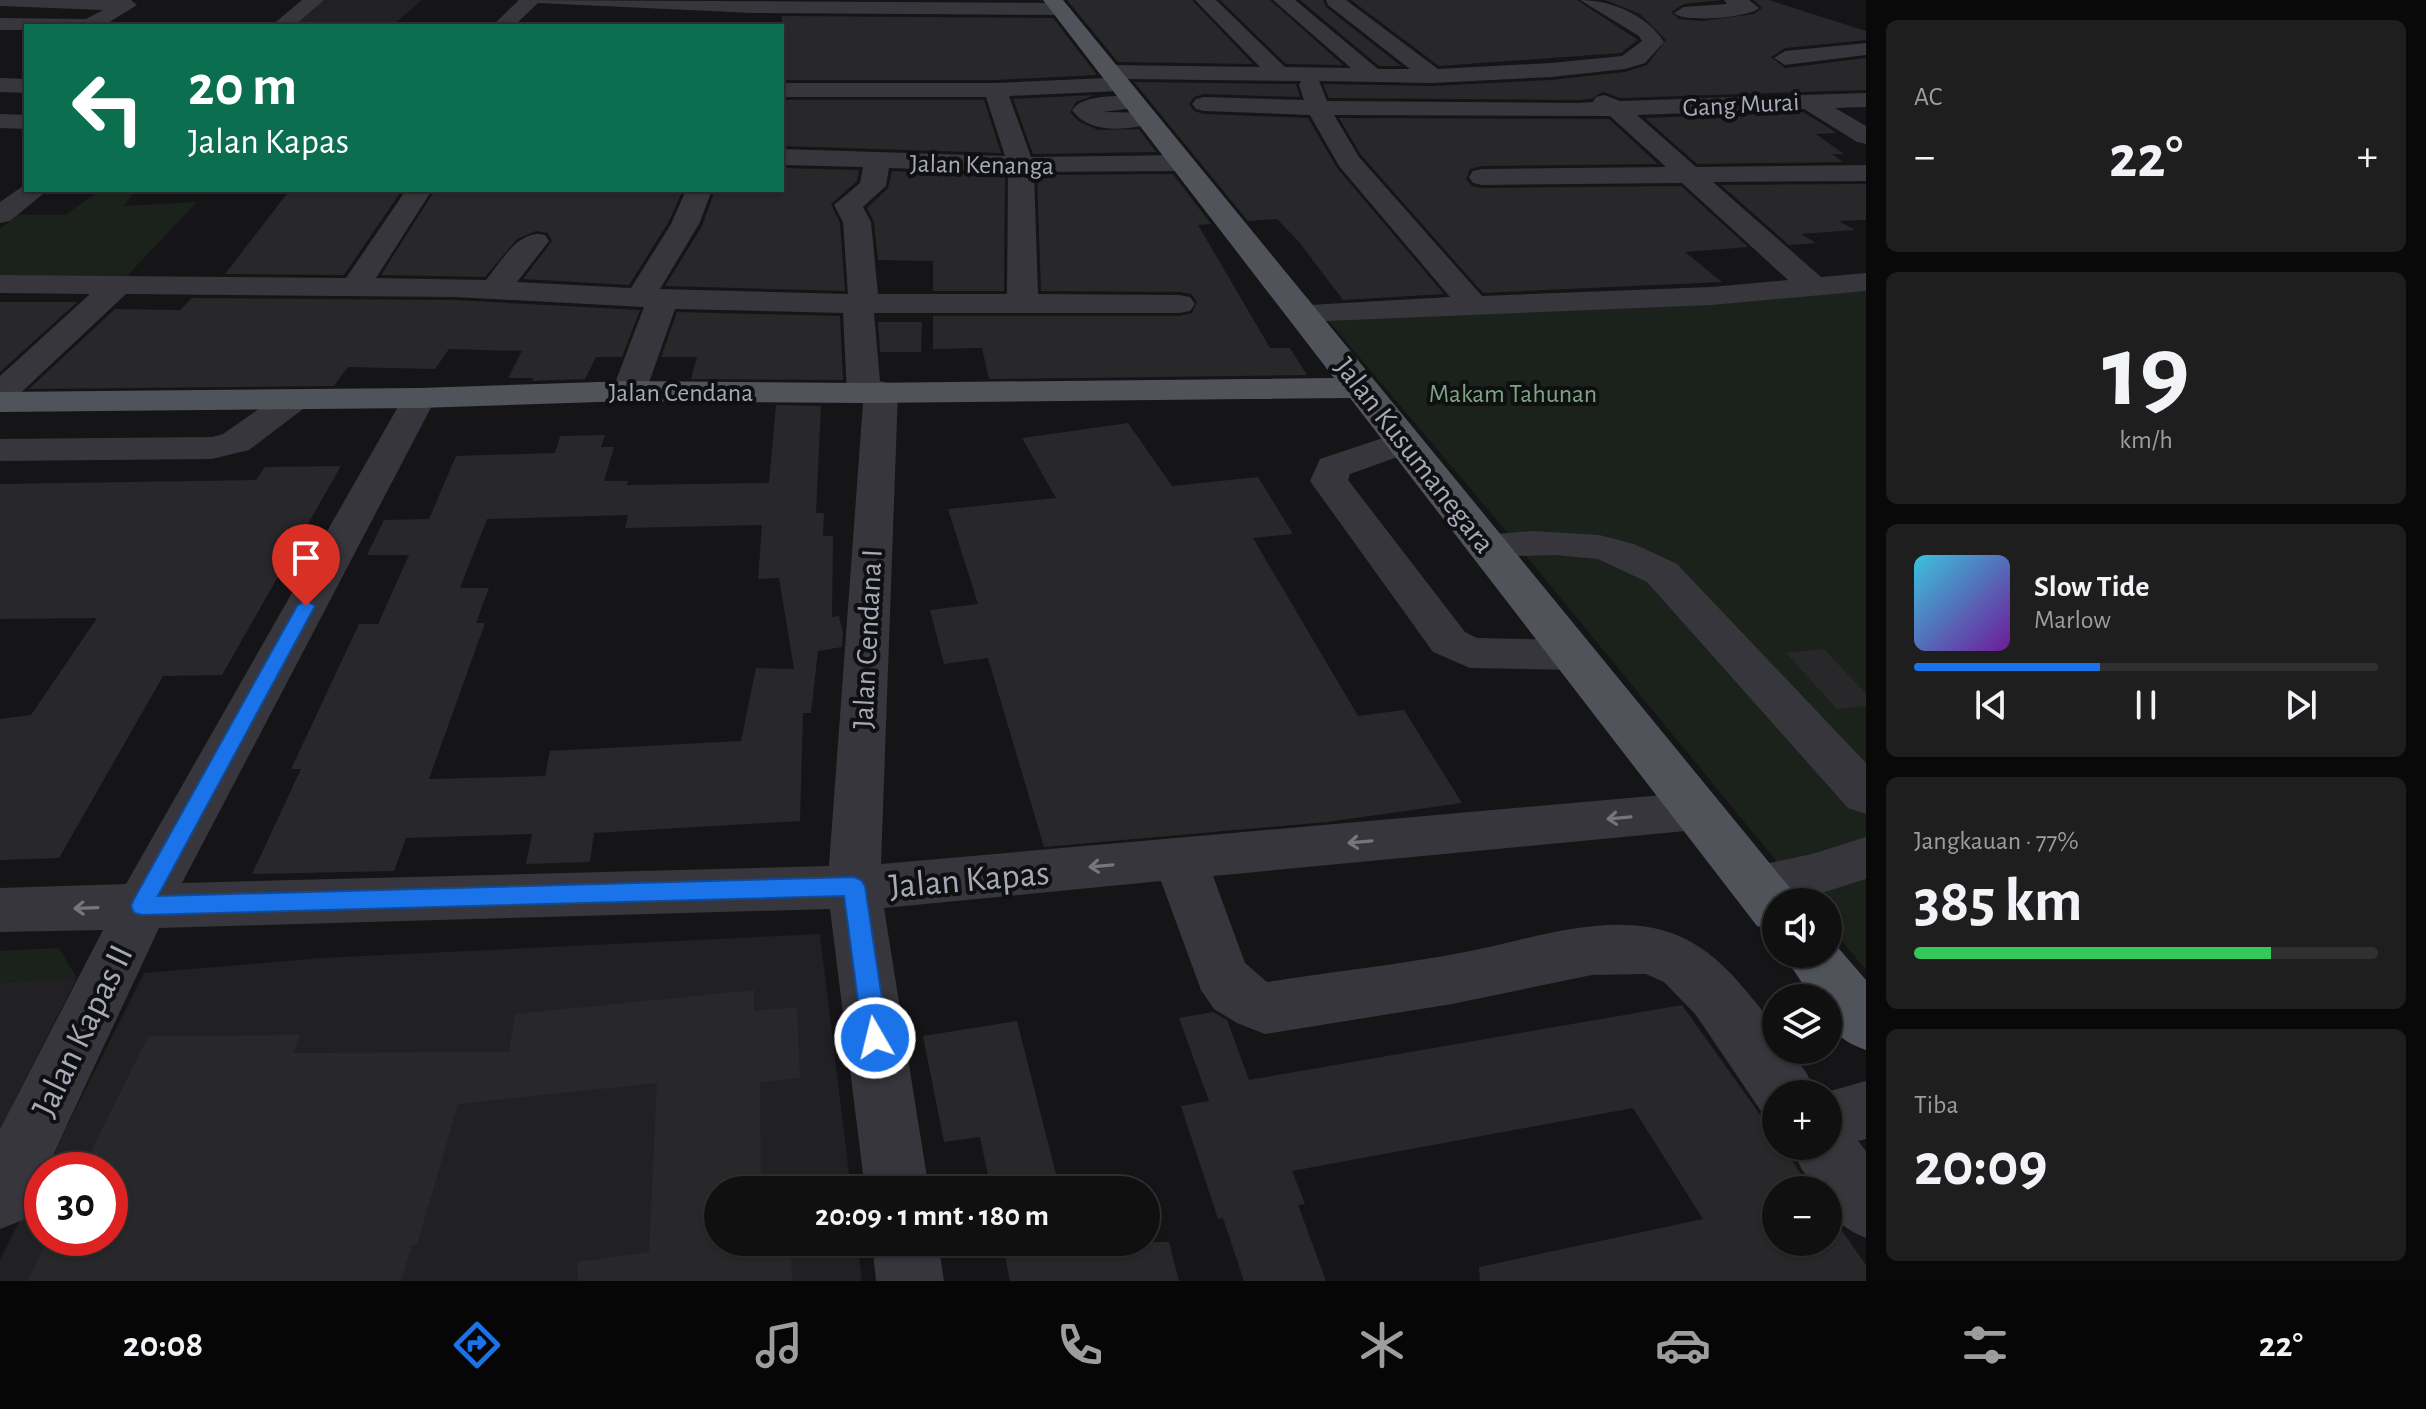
<!DOCTYPE html>
<html lang="id">
<meta charset="utf-8">
<style>
body{margin:0;font-family:"Alegreya Sans",sans-serif;background:#1e1e1f;color:#f1f3f6;height:100vh;display:flex;flex-direction:column;font-size:30px;white-space:nowrap}
*{box-sizing:border-box;margin:0}
p{font-size:26px;color:#9c9d9f}
.icon{flex:none;width:44px;height:44px;fill:none;stroke:currentColor;stroke-width:2;stroke-linecap:round;stroke-linejoin:round}
.map{position:relative;flex:1;overflow:hidden}
.sheet{display:flex;flex-direction:column;gap:20px;padding:20px;background:#090909;width:560px}
.sheet>*{flex:none}
.top-card{position:absolute;left:24px;top:24px;width:760px;height:168px;border-radius:0px;box-shadow:0 2px 6px #0004,0 0 0 2px #303031;background:#0b6e4f;color:#fff;overflow:hidden}
.tools{position:absolute;left:1762px;top:888px;display:grid;gap:16px}
.tools a{display:grid;place-items:center;width:80px;height:80px;border-radius:50%;background:#101011;box-shadow:0 2px 6px #0004,0 0 0 2px #303031;font-size:40px}
.speed{position:absolute;left:24px;top:1152px;display:flex;gap:16px;font-size:40px;font-weight:700;text-align:center}
.speed>*{display:grid;place-content:center;width:104px;height:104px;border-radius:50%;background:#101011;box-shadow:0 2px 6px #0004,0 0 0 2px #303031;line-height:1}
.speed .limit{border:12px solid #d22;background:#fff;color:#111}
.pin{position:absolute;display:grid;place-items:center;width:68px;height:68px;color:#fff;margin:-82px -34px;border-radius:50% 50% 50% 0;rotate:-45deg;box-shadow:0 0 8px #0007}
.pin .icon{rotate:45deg}
.me{position:absolute;width:88px;margin:-44px;rotate:352deg;stroke-linejoin:round;filter:drop-shadow(0 0 6px #0008)}
.turn{display:flex;align-items:center;gap:28px;height:168px;padding:0 32px;font-size:36px}
.turn .icon{width:104px;height:104px;stroke-width:2.5}
.turn b{display:block;font-size:56px;line-height:68px}
.big{font-size:60px;font-weight:700;line-height:1.1}
.sheet .widget{flex:1;display:flex;flex-direction:column;justify-content:center;gap:12px;min-width:0;padding:0 28px;border-radius:12px;background:#1e1e1f}
.sheet .dial{align-items:center;gap:0}
.dial b{font-size:104px;line-height:1}
.song{display:flex;align-items:center;gap:24px}
.cover{width:96px;height:96px;border-radius:12px;background:linear-gradient(135deg,hsl(190 70% 55%),hsl(280 70% 35%))}
.played{height:8px;border-radius:4px;background:linear-gradient(90deg,#1a73e8 40%,#303031 40%)}
.keys{display:flex;justify-content:space-around;direction:ltr}
.heat{display:flex;justify-content:space-between;align-items:center;font-size:44px;direction:ltr}
.charge{height:12px;border-radius:6px;background:linear-gradient(90deg,#34c759 77%,#303031 0)}
.trip{position:absolute;left:704px;top:1176px;width:456px;height:80px;border-radius:40px;background:#101011;box-shadow:0 2px 6px #0004,0 0 0 2px #303031;font-weight:700;line-height:80px;text-align:center}
.tabs{display:flex;height:128px;justify-content:space-around;align-items:center;background:#060607;color:#9c9d9f}
.tabs .icon{width:56px;height:56px}
.tabs .on{color:#1a73e8}
.tabs b{font-size:36px;color:#f1f3f6}
main{display:flex;flex:1;min-height:0}
.map>svg:first-child{display:block}
.built{fill:#212124}
.green{fill:#1b221c}
.building{fill:#28282b;fill-rule:evenodd}
.lines{fill:none;stroke-linecap:round;stroke-linejoin:round}
.minor{fill:#36363c;fill-rule:evenodd}
.major{fill:#51535b;fill-rule:evenodd}
.oneway{stroke:#747680}
.route{fill:#1a73e8;stroke:#114b97;stroke-width:2}
.labels{text-anchor:middle;stroke-width:8;stroke-linejoin:round;paint-order:stroke}
.far-street-label{font-size:26px;fill:#a6aab8;stroke:#101012}
.far-park-label{font-size:26px;fill:#7ca481;stroke:#101012}
.street-label{font-size:30px;fill:#a6aab8;stroke:#101012}
.near-street-label{font-size:36px;fill:#a6aab8;stroke:#101012}
</style>
<main>
<div class="map">
<svg width="1866" height="1281" viewBox="0 0 1866 1281">
<rect width="100%" height="100%" fill="#151517"/>
<path class="built" d="M320 0H422L392 26H286Z
M820 934 851 1190H718V1242H857L862 1281H0V1260L42 1176V1238H110V1170H45L144 973 321 958Z
M77 978 0 1129V982Z"/>
<path class="green" d="M100 190H137L123 206 197 202 124 279 0 278V229L18 215H65Z
M1866 279V970L1828 924V902H1810L1496 519 1322 313Z
M59 948 77 978 0 982V951Z"/>
<path class="building" d="M1067 0H1192L1253 64 1118 62Z
M1220 0H1270L1343 65 1286 64Z
M1300 0H1323L1326 7 1401 66H1379Z
M1351 0H1577L1638 40 1621 53 1439 66Z
M1605 0H1721L1684 4 1671 12 1679 19 1702 21 1754 14 1762 8 1754 0H1769L1866 31V40L1785 48 1771 57 1785 68 1866 58V90L1620 98 1603 92 1591 99 1577 100 1329 98 1323 84 1433 86 1551 80 1625 72 1647 65 1666 40 1640 14Z
M782 16 1053 18 1097 75 995 80H782Z
M1134 82 1296 84 1300 97 1204 94 1194 97 1189 104 1194 111 1204 114 1308 118 1337 168 1444 294 1343 300 1299 242 1277 219 1248 221Z
M1095 95 1076 102 1070 112 1078 121 1098 130 1139 129 1156 152 1033 154 1013 99Z
M782 100H984L1001 153 782 146Z
M1803 112 1837 133 1816 134 1844 154H1832L1843 162 1697 164 1645 118Z
M1339 118 1609 119 1658 164 1482 166 1470 169 1466 179 1472 186 1482 188 1681 186 1748 247 1685 252 1722 282 1483 293 1361 155Z
M782 168 859 170 857 181 831 204 840 223 845 291 665 286 702 226 715 190H782Z
M892 171 1005 175 1004 291H933V261L878 260 874 222 867 208 888 188Z
M1173 174 1211 224 1198 225 1270 348H1290L1307 375 989 379 982 348 933 349V316H1179L1192 313 1197 302 1191 294 1180 292 1041 291 1037 175Z
M1866 184V220L1839 221 1855 230 1801 234 1816 243 1789 245 1721 185Z
M305 190H402L344 275 225 274 289 191Z
M435 190H683L668 223 629 285 523 279 552 241 548 233 536 231 517 239 485 277 381 275Z
M192 298 454 300 640 310 622 357H596L585 379 532 381 534 378H508L522 351 449 349 435 369 348 367 334 386 29 389 115 309 180 310Z
M0 302H77L0 372Z
M677 312 840 316 843 380 691 379 697 357H661Z
M878 322H922L921 352H880Z
M776 405 821 406 816 513H824L823 536H833L832 617 839 616 843 634 842 647 818 651 811 713H803L800 821 594 833 590 862 526 864 532 834 406 838 394 871 252 874 301 769H291L359 624H378L409 555H367L384 520 429 519 456 456 555 453 560 436 605 435 601 447H614L604 481H628L627 485 769 483ZM628 515 625 528 762 525 758 579 779 578 794 669 756 668 741 741 550 751 545 776 429 779 485 623H476L489 588H460L487 519Z
M1128 423 1172 486 1258 477 1293 534 1253 538 1358 716 1404 710 1462 803 1327 822 1044 847 988 658 944 664 930 610 978 604 948 509 1056 498 1022 438Z
M341 466 222 675 163 676 59 858 0 860V719L31 715 97 618 0 619V484L256 480 265 467Z
M1824 649 1866 694V706L1837 709 1786 653Z
M754 990V1011L797 1007 800 1078 760 1082 761 1190H718V1242H762V1246L791 1242 792 1281H578L577 1262 649 1252 657 1083 458 1104 417 1245H412L401 1281H27L48 1238H110V1170H82L148 1036 300 1035 293 1053 509 1052 515 1014Z
M1682 1005 1776 1137V1146H1782L1812 1190H1776V1242H1828V1211L1866 1265V1281H1480L1479 1267 1703 1219 1633 1108 1292 1171 1305 1204 1298 1205 1326 1281H1244L1223 1218 1218 1219 1181 1106 1209 1101 1179 1018 1213 1012 1227 1020 1249 1080Z
M1017 1021 1060 1190H991L980 1137 944 1142 923 1036Z
M1002 1242H1169L1179 1281H1010Z"/>
<g class="lines">
<path class="minor" d="M0 0H131L137 5 103 26H26V30H0V18L86 19 103 10 0 6Z
M302 0H324L294 26H271Z
M519 0 1061 3 1071 9 1061 15 752 13 538 3 514 26H492Z
M1195 0H1216L1285 67 1351 68 1273 0H1295L1378 69H1410L1328 5 1326 0H1346L1438 69 1551 63 1622 56 1642 41 1639 36 1580 0C1611 0 1647 15 1664 42L1645 63 1625 69 1551 77 1433 83 1319 81 1327 101 1577 103 1593 102 1596 97 1604 95 1620 101 1866 93V107L1835 108 1866 126V144L1857 142 1804 109 1637 115 1696 167 1866 165V181L1713 182 1821 277 1866 273V291L1711 305 1302 322 1291 320 1286 313 1291 306 1450 297 1339 166 1310 115 1204 111 1196 109 1192 104 1196 99 1204 97 1304 100 1299 85 1301 81 1126 79 1130 84 1127 89 1119 91 1009 96 1031 157 1183 155 1192 158 1196 163 1192 168 1183 171 1034 172 1038 294 1179 295 1190 297 1195 304 1190 311 1179 313H874L880 381 893 384 898 391 881 864 1696 792 1714 797 1721 811 1714 825 1696 830 1213 876 1245 963 1267 982C1331 972 1396 965 1460 953 1520 942 1587 917 1648 927 1691 934 1720 959 1747 992 1764 1013 1776 1023 1776 1050H1790L1807 1074 1816 1094H1776V1119L1763 1114 1696 1015 1664 982 1646 974 1592 975 1452 1004 1265 1034 1237 1023 1214 1009 1201 990 1161 881 884 908 929 1190H865L830 909 159 928 46 1170H42V1179L23 1220 0 1229V1129L103 930 0 932V888L126 884 407 391 419 388 431 391 436 398 182 883 829 866 863 403 852 400 847 393 843 313 675 309 646 391 641 398 629 401 617 398 612 391 644 307 454 297 126 294 12 401 0 404V376L90 294 0 293V275L346 278 406 190H432L376 278 486 280C501 262 519 228 545 235L549 241 517 282 631 288 671 224 686 190H712L699 224 660 289 848 294 843 222 834 205 860 183 863 167 782 165V149L1005 156 986 97H782V83H995L1106 78 1099 72 1110 65 1260 67ZM1334 115 1610 116 1666 167 1482 169 1473 171 1469 177 1473 183 1482 185 1682 183 1788 280 1711 287 1482 296 1359 157ZM889 168 1008 172 1007 294H878L871 222 863 207 886 186Z
M1724 0H1749L1759 8C1749 18 1683 23 1674 13L1684 7 1727 4Z
M1866 43V55L1785 65 1774 58 1785 51Z
M0 78 26 79V93L0 92Z
M1133 95 1141 97 1145 102 1141 107 1103 112 1154 113 1158 118 1154 123C1128 130 1090 135 1072 110 1084 94 1114 97 1133 95Z
M0 114 26 115V129L0 128Z
M26 184V190H48L10 221 0 223V202Z
M295 389 307 392 312 399 307 406 249 450 212 459 0 461V439L212 437 223 434 283 392Z
M1404 431 1417 434 1422 442 1417 450 1350 474 1348 480 1465 632 1477 638 1573 640 1589 644 1595 655 1589 666 1573 670 1470 668 1433 652 1310 481 1320 459Z
M1533 531 1599 535 1634 544 1677 564 1866 763V814L1848 808 1647 582 1598 559 1555 555 1486 557 1472 554 1466 545 1472 536Z
M1866 837V879L1812 896 1756 907 1737 900 1729 885 1737 870 1812 854Z
M1866 1081V1139L1858 1141 1866 1151V1238C1842 1228 1828 1217 1828 1190H1816L1801 1168 1791 1146H1828V1094H1819Z
M872 1242H938L944 1281H876Z"/>
<path class="major" d="M1043 0H1063L1795 894 1799 902H1776V932L1757 926 1350 398 864 403 629 401 419 408 0 412V392L419 388 629 381 864 383 1334 378Z
M1828 936 1866 980V1050C1838 1040 1828 1029 1828 998H1812L1783 954H1828Z"/>
</g>
<defs><path id="oneway-shaft" d="M-6 0H5M1.5-3L5.5 0L1.5 3" fill="none" stroke-width="1.6" stroke-linecap="round" stroke-linejoin="round" transform="scale(2)"/></defs>
<g class="oneway">
<use href="#oneway-shaft" transform="translate(1619 818) rotate(175)"/>
<use href="#oneway-shaft" transform="translate(1360 842) rotate(175)"/>
<use href="#oneway-shaft" transform="translate(1101 866) rotate(175)"/>
<use href="#oneway-shaft" transform="translate(86 908) rotate(178)"/>
</g>
<path class="route" d="M306 600 315 606 158 896 854 877 861 880 865 886 888 1038 884 1046 875 1049 867 1046 863 1038 844 896 142 915 134 913 131 906 134 899 297 606Z"/>
<g class="labels">
<g class="far-street-label">
<text transform="translate(1741 104) rotate(-3)" y="9">Gang Murai</text>
<text transform="translate(982 164) rotate(1)" y="9">Jalan Kenanga</text>
<text x="681" y="401">Jalan Cendana</text>
</g>
<g class="far-park-label">
<text x="1513" y="402">Makam Tahunan</text>
</g>
<g class="street-label">
<text transform="translate(1415 455) rotate(52)" y="10">Jalan Kusumanegara</text>
<text transform="translate(867 639) rotate(-87)" y="10">Jalan Cendana I</text>
</g>
<g class="near-street-label">
<text transform="translate(969 878) rotate(-5)" y="13">Jalan Kapas</text>
<text transform="translate(81 1030) rotate(-64)" y="13">Jalan Kapas II</text>
</g>
</g>
</svg>
<div class="tools">
<a><svg class="icon" aria-label="sound" viewBox="0 0 24 24"><path d="M4 9h4l5-4v14l-5-4H4zM17 9q2 3 0 6"/></svg></a>
<a><svg class="icon" aria-label="layers" viewBox="0 0 24 24"><path d="M12 4l9 5-9 5-9-5zM3 14l9 5 9-5"/></svg></a>
<a>+</a>
<a>−</a>
</div>
<div class="speed"><div class="limit">30</div></div>
<div class="pin" style="left:306px;top:606px;background:#d93025"><svg class="icon" aria-label="arrive" viewBox="0 0 24 24"><path d="M6 21V4h12l-3 4 3 4H6"/></svg></div>
<svg class="me" style="left:875px;top:1038px" viewBox="-20 -20 40 40"><circle r="17" fill="#1a73e8" stroke="#fff" stroke-width="3"/><path d="M0-11L8 9 0 5-8 9z" fill="#fff"/></svg>
<div class="trip">20:09 · 1 mnt · 180 m</div>
<div class="top-card">
<div class="turn"><svg class="icon" aria-label="left" viewBox="0 0 24 24"><path d="M17 20v-9H6M10 6l-5 5 5 5"/></svg><div><b>20 m</b>Jalan Kapas</div></div>
</div>
</div>
<section class="sheet">
<div class="widget"><p>AC</p>
<div class="heat"><a>−</a><b class="big">22°</b><a>+</a></div>
</div>
<div class="widget dial"><b>19</b><p>km/h</p></div>
<div class="widget">
<div class="song"><i class="cover"></i><div><b>Slow Tide</b><p>Marlow</p></div></div>
<div class="played"></div>
<div class="keys"><svg class="icon" aria-label="previous" viewBox="0 0 24 24"><path d="M18 5L8 12l10 7zM5 5v14"/></svg><svg class="icon" aria-label="pause" viewBox="0 0 24 24"><path d="M8 5v14M16 5v14"/></svg><svg class="icon" aria-label="next" viewBox="0 0 24 24"><path d="M6 5l10 7-10 7zM19 5v14"/></svg></div>
</div>
<div class="widget"><p>Jangkauan · 77%</p><b class="big">385 km</b><div class="charge"></div></div>
<div class="widget"><p>Tiba</p><b class="big">20:09</b></div>
</section>
</main>
<nav class="tabs">
<b>20:08</b>
<svg class="icon on" aria-label="directions" viewBox="0 0 24 24"><path d="M12 3l9 9-9 9-9-9zM9 14v-3h6M13 9l2 2-2 2"/></svg>
<svg class="icon" aria-label="music" viewBox="0 0 24 24"><path d="M9 18V5l10-2v13"/><circle cx="6" cy="18" r="3"/><circle cx="16" cy="16" r="3"/></svg>
<svg class="icon" aria-label="phone" viewBox="0 0 24 24"><path d="M5 4h4l2 5-3 2q2 4 5 5l2-3 5 2v4C11 20 4 13 5 4z"/></svg>
<svg class="icon" aria-label="climate" viewBox="0 0 24 24"><path d="M12 3v18M4 7l16 10M4 17L20 7"/></svg>
<svg class="icon" aria-label="car" viewBox="0 0 24 24"><path d="M5 17H2v-5l4-1 3-4h7l3 4 3 1v5h-3M9 17h6M6 11h13"/><circle cx="7" cy="17" r="2"/><circle cx="17" cy="17" r="2"/></svg>
<svg class="icon" aria-label="filters" viewBox="0 0 24 24"><path d="M4 7h16M4 17h16"/><circle cx="9" cy="7" r="2"/><circle cx="15" cy="17" r="2"/></svg>
<b>22°</b>
</nav>
